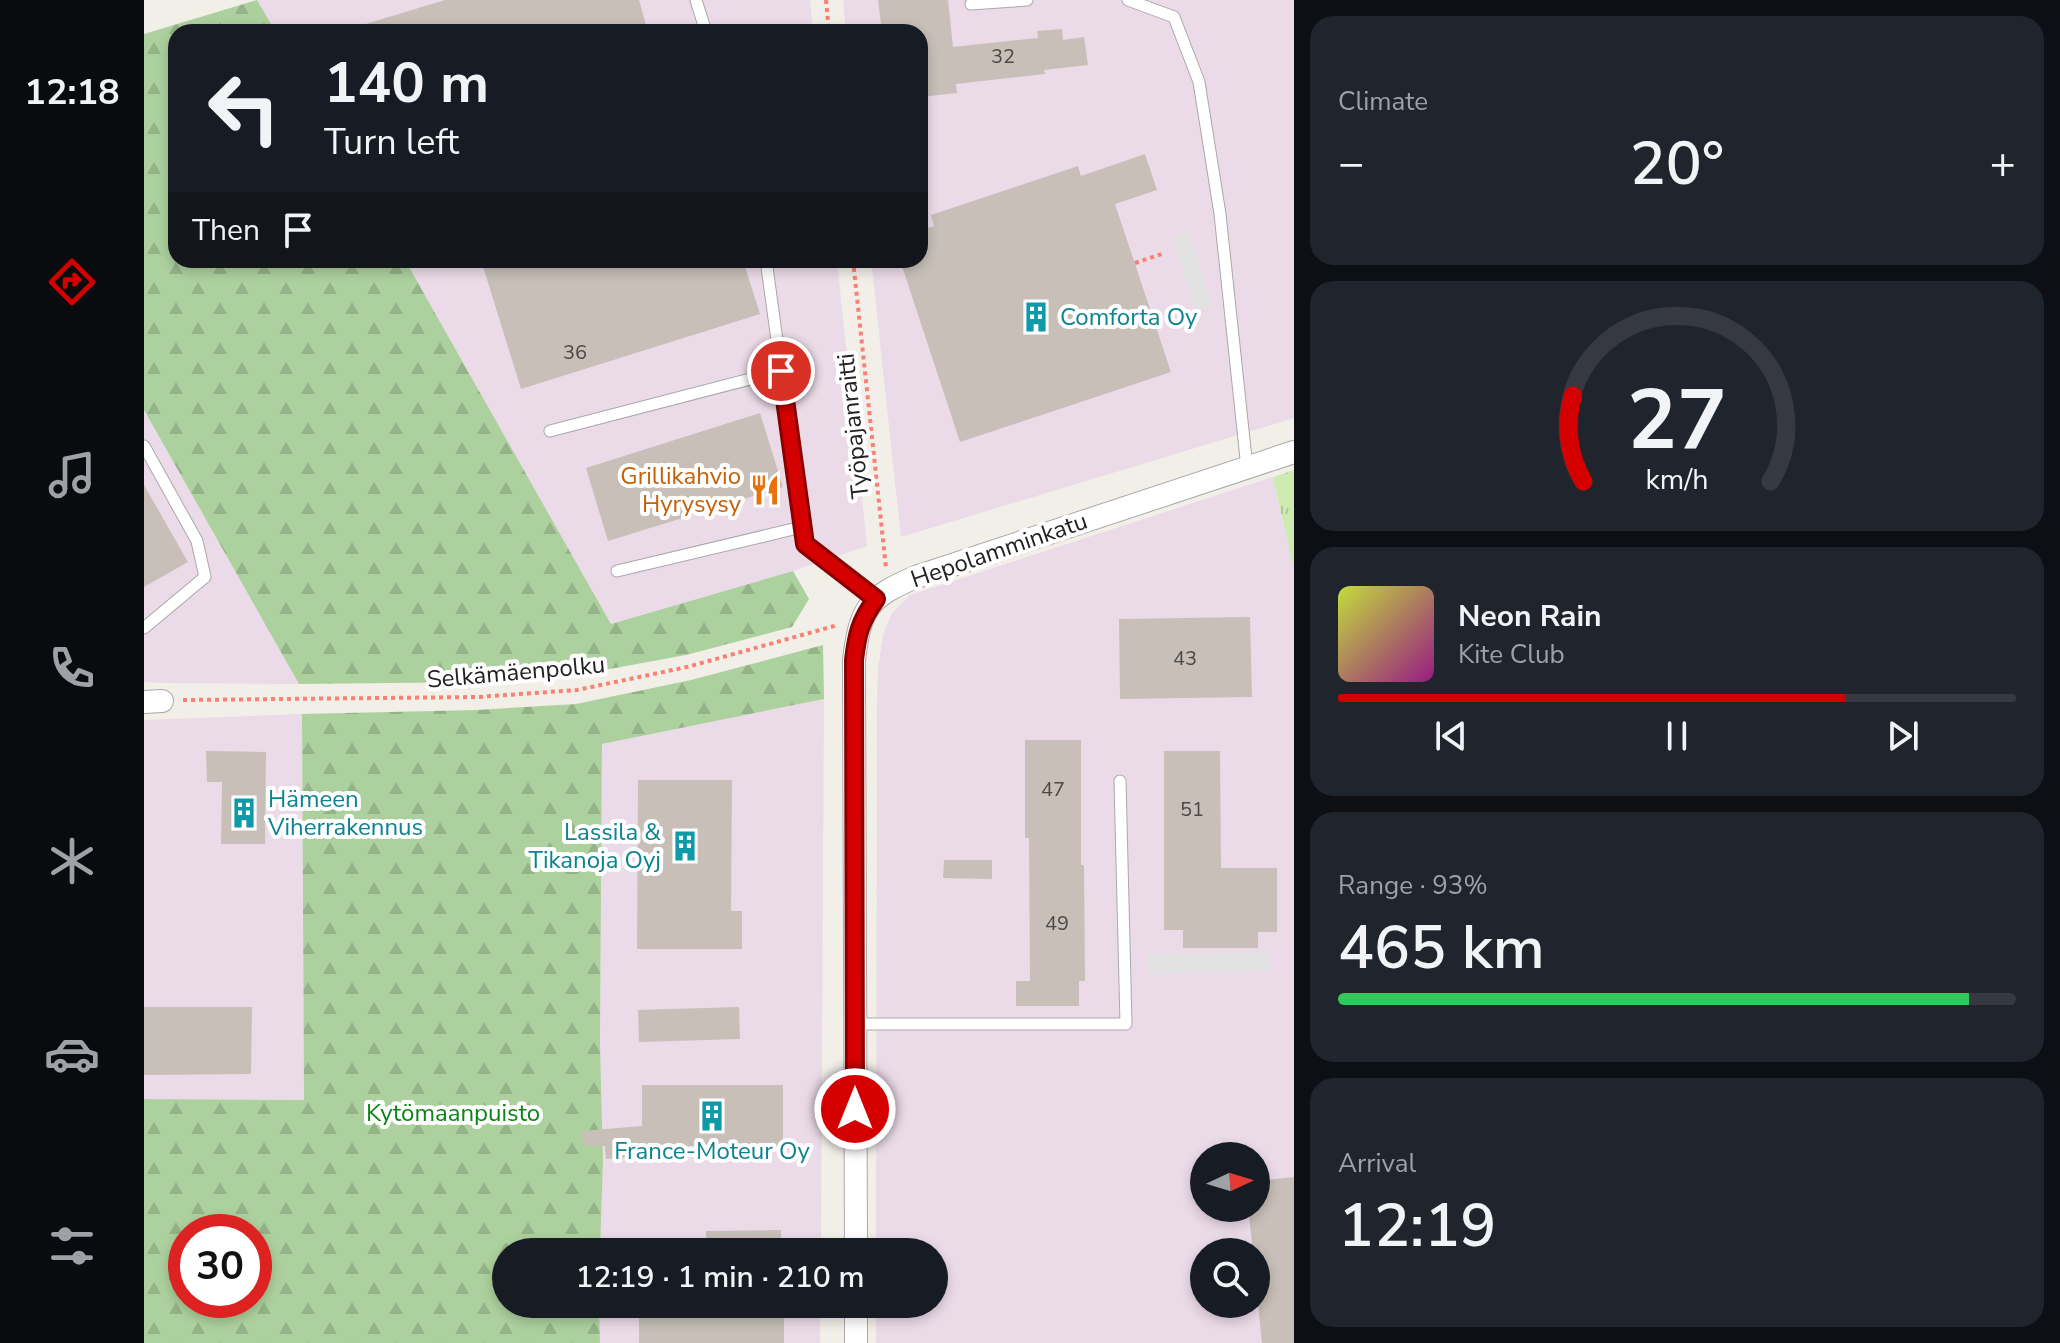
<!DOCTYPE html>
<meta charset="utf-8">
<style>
body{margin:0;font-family:"Nunito Sans",sans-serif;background:#20242c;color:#f1f3f6;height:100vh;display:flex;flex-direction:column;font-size:30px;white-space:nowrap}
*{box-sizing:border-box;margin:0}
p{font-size:26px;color:#9ea1a6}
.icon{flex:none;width:44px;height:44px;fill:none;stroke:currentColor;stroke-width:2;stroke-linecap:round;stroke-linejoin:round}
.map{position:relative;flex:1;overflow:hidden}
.sheet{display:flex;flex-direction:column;gap:16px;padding:16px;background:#0d0f14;width:766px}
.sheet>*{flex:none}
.hud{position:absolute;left:24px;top:24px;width:760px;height:244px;border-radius:24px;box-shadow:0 4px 12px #0003;background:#171b24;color:#f1f3f6;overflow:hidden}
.needle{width:52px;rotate:86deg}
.tools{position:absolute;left:1046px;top:1142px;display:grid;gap:16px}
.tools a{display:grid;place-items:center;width:80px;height:80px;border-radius:50%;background:#171b24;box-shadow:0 4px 12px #0003;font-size:40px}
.speed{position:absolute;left:24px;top:1214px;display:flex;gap:16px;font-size:40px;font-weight:700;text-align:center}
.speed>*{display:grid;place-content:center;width:104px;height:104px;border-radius:50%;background:#171b24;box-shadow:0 4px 12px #0003;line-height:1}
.speed .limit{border:12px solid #d22;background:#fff;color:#111}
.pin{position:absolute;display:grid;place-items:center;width:68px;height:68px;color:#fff;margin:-34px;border:4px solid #fff;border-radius:50%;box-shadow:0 2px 8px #0007}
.me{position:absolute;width:88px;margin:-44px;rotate:0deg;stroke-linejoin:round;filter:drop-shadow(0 0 6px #0008)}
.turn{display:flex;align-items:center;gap:28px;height:168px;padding:0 24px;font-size:36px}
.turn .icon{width:104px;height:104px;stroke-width:2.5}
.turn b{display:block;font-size:56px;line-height:68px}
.then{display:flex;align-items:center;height:76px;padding:0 24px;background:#0003;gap:16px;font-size:30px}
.big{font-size:60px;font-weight:600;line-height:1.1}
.sheet .tile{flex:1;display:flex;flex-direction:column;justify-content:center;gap:12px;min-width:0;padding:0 28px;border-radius:24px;background:#20242c}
.sheet .dial{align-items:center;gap:0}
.dial svg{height:208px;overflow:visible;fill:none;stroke:#363941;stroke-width:7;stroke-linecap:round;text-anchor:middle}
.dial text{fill:#f1f3f6;stroke:none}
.song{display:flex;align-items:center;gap:24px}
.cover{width:96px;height:96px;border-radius:12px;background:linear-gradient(135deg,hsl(70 70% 55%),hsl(310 70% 35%))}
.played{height:8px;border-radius:4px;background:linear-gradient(90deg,#d40000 75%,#363941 75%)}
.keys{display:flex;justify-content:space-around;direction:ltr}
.heat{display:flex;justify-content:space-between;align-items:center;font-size:44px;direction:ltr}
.charge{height:12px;border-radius:6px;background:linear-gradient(90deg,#34c759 93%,#363941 0)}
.trip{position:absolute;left:348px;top:1238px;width:456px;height:80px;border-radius:40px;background:#171b24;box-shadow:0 4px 12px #0003;font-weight:600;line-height:80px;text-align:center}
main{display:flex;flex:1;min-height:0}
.tab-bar{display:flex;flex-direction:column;width:144px;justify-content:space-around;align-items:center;background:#090b0e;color:#9ea1a6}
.tab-bar .icon{width:56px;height:56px}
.tab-bar .selected{color:#d40000}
.tab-bar b{font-size:36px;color:#f1f3f6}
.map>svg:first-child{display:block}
.industrial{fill:#ebdbe8;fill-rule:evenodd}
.grass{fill:url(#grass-tufts)}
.forest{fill:url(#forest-firs);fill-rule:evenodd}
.parking{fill:#e2e2e2}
.building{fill:#c7bfb8}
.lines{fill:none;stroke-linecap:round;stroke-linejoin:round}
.service-casing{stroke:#a9a9a9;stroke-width:13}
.minor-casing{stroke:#a9a9a9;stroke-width:24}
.path{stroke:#fa8072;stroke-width:4;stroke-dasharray:4 4;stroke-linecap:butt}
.service{stroke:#fff;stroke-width:11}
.minor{stroke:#fff;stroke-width:22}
.route-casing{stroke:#8a0000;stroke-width:20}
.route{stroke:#d40000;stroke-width:14}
.labels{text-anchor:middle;stroke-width:8;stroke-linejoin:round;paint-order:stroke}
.number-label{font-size:20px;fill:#4b4948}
.culture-label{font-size:24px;fill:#0d838f;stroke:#fff;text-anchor:start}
.street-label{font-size:24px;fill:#222;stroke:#fff}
.food-label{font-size:24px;fill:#c56008;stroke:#fff;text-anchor:end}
.park-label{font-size:24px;fill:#0c8416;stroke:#fff}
</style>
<main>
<nav class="tab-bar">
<b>12:18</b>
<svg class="icon selected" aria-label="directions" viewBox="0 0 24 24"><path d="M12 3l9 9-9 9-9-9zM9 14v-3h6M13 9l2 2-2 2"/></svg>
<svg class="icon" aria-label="music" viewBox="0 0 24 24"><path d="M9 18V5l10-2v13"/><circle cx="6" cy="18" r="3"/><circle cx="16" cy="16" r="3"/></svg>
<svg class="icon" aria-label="phone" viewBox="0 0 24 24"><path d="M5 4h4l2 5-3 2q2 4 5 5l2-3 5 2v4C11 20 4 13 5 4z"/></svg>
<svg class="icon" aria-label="climate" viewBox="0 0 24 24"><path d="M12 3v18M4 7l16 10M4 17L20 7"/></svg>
<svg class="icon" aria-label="car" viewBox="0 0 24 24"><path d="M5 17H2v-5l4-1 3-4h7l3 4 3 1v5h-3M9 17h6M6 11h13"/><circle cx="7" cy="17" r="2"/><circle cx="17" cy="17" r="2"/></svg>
<svg class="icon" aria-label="filters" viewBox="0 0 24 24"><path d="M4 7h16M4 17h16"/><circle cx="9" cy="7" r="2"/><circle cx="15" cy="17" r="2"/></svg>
</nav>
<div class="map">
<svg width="1150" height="1343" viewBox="0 0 1150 1343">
<defs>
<pattern id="grass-tufts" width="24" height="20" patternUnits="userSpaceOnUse" patternTransform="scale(2)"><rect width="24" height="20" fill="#cdebb0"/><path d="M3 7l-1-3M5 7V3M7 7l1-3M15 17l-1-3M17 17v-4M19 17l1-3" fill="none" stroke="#b0c997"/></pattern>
<pattern id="forest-firs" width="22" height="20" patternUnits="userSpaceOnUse" patternTransform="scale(2)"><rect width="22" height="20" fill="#add19e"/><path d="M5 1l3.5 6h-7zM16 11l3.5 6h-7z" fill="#95b388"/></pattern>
</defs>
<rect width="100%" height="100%" fill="#f2efe9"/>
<path class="industrial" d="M113 0H666L669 32H132Z
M699 0H1150V418L757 537 727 260H776V32H702Z
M261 260H693L723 546 649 571 467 624Z
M0 410 155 684 20 683 0 682Z
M1129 477 1150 570V1343H732V1304H790V1252H732L733 702 734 669 739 635 748 613 766 595ZM1060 1156H1112V1208H1060ZM1060 1252H1112V1304H1060Z
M680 699 677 1252H456L459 1162 456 1043 458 744Z
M158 714 160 1100 0 1099V720Z
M455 1304H676V1343H456Z"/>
<path class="grass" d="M1150 470V570L1129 477Z"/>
<path class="forest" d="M113 0 132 32H32V260H261L467 624 649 571 665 599 648 627 542 655 422 677 338 682 155 684 0 410V34Z
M679 645 680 699 458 744 456 1043 459 1162 456 1252H362V1304H455L456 1343H0V1099L160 1100 158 714 333 710 432 704 547 680ZM42 1232H110V1300H42Z"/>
<path class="parking" d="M1045 232 1068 306 1052 311 1028 237Z
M1126 952V971L1004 974V954Z"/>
<path class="building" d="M301 0H495L504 32H213L212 27Z
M734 0H804L809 47 894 38 893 31 918 29 919 40 940 37 944 65 900 70 901 74 812 84 813 93 776 97V32H738Z
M1001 154 1013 190 971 204 1027 372 816 442 756 260H776V230L790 226 787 215 934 166 937 176Z
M337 260H599L616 314 377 389Z
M616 413 639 487 464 541 442 468Z
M0 485 44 562 0 587Z
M1106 617 1108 697 976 699 975 619Z
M881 740H937V865H940L941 981H935V1006H872V981H886L885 838H881Z
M62 751 122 752 121 844H77L78 782H63Z
M1020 751H1076L1077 868H1133V932H1114V948H1039V930H1020Z
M494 780H588L587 911H598V949H493Z
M800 860H848V879L799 878Z
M0 1007H108L107 1074 0 1075Z
M595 1007 596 1039 495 1042 494 1010Z
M498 1085H639V1146H487L488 1157 462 1159 461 1146 439 1145 438 1131 498 1126Z
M1150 1177V1343H1118L1112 1284V1252H1109L1104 1208H1112V1181Z
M637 1230V1252H562V1231Z
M495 1304H640V1343H495Z"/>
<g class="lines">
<g class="service-casing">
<path id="service" d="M552 0 562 32
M984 0 1030 17 1055 82 1076 214 1103 468
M827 4 883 0
M622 260 661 544 732 599
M406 431 637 371
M0 446 53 541 61 577 0 628
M473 571 658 527
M711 1024H982L976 781"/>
</g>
<g class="minor-casing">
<path id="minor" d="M0 702 18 701
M712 1252 710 660C716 609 724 597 772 577L1150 452
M712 1304V1343"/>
</g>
<path class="path" d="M682 0 685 32
M709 260 742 568
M991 263 1018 254
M39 700 334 697 433 690 543 667 694 625"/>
<use href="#service" class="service"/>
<use href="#minor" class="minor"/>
</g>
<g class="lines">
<g class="route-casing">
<path id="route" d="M637 371 661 544 732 599C716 621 713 634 710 660L711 1109"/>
</g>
<use href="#route" class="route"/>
</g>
<defs>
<g id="building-bare" transform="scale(2.4)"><path d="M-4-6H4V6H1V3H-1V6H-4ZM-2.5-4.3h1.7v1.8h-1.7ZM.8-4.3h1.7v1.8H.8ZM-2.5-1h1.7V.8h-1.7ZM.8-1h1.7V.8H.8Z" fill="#0f9aa8" stroke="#fff" stroke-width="2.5" paint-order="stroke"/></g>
<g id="restaurant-bare" transform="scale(2.4)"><path d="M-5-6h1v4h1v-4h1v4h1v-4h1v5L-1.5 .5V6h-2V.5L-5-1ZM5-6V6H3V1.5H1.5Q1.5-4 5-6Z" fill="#e8710a" stroke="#fff" stroke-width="2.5" paint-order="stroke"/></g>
</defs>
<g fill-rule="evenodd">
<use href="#building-bare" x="892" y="317"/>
<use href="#restaurant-bare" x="621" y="490"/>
<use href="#building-bare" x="100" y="813"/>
<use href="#building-bare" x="541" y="846"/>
<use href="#building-bare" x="568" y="1116"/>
</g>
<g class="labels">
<g class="number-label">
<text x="859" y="63">32</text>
<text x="431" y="359">36</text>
<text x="1041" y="665">43</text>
<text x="909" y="796">47</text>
<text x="1048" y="816">51</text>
<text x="913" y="930">49</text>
</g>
<g class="culture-label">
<text x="916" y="325">Comforta Oy</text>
<text x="124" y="807">Hämeen<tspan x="124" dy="28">Viherrakennus</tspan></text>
<text x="517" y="840" text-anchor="end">Lassila &amp;<tspan x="517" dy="28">Tikanoja Oyj</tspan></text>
<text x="568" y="1159" text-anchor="middle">France-Moteur Oy</text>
</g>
<g class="street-label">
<text transform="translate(709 426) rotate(-96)" y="8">Työpajanraitti</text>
<text transform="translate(855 550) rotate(-19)" y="8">Hepolamminkatu</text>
<text transform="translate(372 672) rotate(-5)" y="8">Selkämäenpolku</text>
</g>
<g class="food-label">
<text x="597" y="484">Grillikahvio<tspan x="597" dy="28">Hyrysysy</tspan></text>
</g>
<g class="park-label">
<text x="309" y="1121">Kytömaanpuisto</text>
</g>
</g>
</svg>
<div class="tools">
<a><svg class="needle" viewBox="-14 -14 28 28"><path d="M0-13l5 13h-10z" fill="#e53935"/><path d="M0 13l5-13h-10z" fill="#9ea1a6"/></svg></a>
<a><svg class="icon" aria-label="search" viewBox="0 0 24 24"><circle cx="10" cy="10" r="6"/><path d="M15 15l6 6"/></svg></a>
</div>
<div class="speed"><div class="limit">30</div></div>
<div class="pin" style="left:637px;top:371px;background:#d93025"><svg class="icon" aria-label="arrive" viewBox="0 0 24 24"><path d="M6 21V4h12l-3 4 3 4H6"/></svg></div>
<svg class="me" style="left:711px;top:1109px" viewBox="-20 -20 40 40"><circle r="17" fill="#d40000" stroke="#fff" stroke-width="3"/><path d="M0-11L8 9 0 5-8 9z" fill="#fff"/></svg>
<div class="trip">12:19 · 1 min · 210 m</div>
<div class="hud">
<div class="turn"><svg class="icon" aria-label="left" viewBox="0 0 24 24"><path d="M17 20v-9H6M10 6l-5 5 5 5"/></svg><div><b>140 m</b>Turn left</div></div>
<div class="then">Then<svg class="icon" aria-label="arrive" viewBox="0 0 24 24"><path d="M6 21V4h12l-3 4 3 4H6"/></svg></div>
</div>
</div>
<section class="sheet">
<div class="tile"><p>Climate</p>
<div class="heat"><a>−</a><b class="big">20°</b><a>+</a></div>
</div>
<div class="tile dial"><svg viewBox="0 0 100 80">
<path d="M14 69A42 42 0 1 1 86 69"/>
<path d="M14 69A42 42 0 0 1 10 36" stroke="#d40000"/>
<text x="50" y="56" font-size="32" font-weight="700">27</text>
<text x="50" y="72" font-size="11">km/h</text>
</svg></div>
<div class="tile">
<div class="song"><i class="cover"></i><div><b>Neon Rain</b><p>Kite Club</p></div></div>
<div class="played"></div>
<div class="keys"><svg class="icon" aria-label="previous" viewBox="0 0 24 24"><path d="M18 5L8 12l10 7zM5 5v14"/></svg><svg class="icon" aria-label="pause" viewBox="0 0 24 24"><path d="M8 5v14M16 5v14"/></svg><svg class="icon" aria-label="next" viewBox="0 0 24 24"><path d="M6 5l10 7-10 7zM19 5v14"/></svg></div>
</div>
<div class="tile"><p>Range · 93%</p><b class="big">465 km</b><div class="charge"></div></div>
<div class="tile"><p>Arrival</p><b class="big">12:19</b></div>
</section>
</main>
